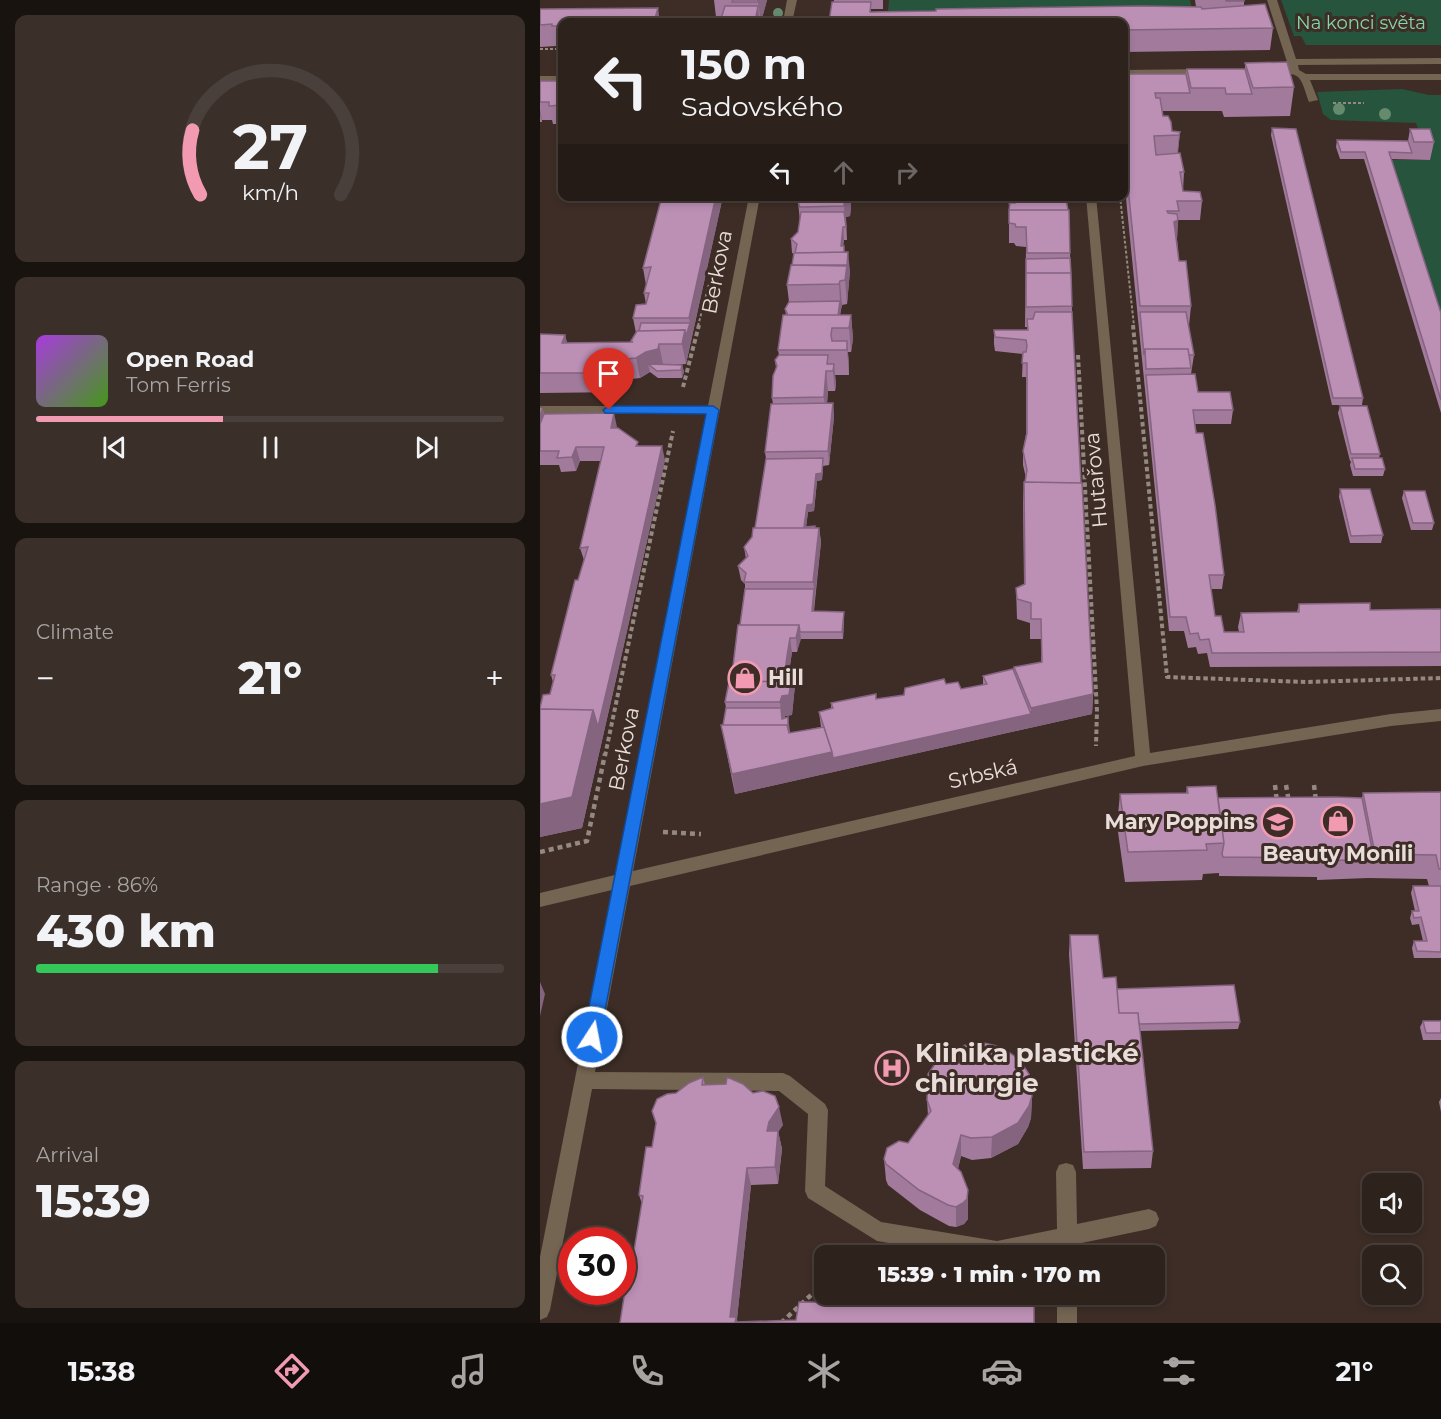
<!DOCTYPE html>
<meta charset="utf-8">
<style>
body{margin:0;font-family:Montserrat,sans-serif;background:#3a2f29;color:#f1f3f6;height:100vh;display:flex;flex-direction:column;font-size:22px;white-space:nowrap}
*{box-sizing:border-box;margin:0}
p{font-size:20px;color:#a7a4a3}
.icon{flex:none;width:33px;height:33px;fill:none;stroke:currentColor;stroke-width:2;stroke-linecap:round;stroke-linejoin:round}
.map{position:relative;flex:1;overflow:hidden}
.panel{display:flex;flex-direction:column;gap:15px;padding:15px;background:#19130f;width:540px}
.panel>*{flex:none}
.guide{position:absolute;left:18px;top:18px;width:570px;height:183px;border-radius:12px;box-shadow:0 3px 9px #0003,0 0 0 2px #493f3b;background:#2e221c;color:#f1f3f6;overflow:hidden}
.controls{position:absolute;left:822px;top:1173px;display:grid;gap:12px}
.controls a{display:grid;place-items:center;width:60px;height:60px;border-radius:12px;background:#2e221c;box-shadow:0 3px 9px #0003,0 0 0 2px #493f3b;font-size:30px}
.speed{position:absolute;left:18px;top:1227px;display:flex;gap:12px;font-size:30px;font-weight:700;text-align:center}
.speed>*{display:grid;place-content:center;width:78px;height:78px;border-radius:50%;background:#2e221c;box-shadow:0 3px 9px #0003,0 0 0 2px #493f3b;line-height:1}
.speed .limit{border:9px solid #d22;background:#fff;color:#111}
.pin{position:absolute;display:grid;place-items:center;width:51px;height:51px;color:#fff;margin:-62px -26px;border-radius:50% 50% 50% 0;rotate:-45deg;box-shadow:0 0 6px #0007}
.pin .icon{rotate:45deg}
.me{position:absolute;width:66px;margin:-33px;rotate:11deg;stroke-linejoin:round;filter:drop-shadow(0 0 4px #0008)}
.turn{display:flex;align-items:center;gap:21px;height:126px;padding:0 24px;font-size:27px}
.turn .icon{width:78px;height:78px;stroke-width:2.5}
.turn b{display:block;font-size:42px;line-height:51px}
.lanes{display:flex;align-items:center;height:57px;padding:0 24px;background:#0003;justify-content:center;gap:30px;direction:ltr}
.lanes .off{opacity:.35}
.big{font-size:45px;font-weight:800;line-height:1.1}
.panel .card{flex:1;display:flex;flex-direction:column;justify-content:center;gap:9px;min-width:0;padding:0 21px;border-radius:12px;background:#3a2f29}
.panel .dial{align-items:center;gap:0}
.dial svg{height:156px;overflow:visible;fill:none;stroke:#493f3b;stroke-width:7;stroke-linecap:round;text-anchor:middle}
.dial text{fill:#f1f3f6;stroke:none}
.song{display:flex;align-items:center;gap:18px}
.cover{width:72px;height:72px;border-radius:9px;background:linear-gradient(135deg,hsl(280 70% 55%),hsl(100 70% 35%))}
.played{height:6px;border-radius:3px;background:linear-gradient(90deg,#f19ab1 40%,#493f3b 40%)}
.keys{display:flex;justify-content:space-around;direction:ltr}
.heat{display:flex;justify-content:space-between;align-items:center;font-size:33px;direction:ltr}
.charge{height:9px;border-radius:4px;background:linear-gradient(90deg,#34c759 86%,#493f3b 0)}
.trip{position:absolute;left:274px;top:1245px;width:351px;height:60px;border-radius:12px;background:#2e221c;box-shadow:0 3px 9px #0003,0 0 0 2px #493f3b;font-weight:800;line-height:60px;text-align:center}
.tab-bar{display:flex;height:96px;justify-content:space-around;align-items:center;background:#120e0b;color:#a7a4a3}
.tab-bar .icon{width:42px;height:42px}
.tab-bar .selected{color:#f19ab1}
.tab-bar b{font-size:27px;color:#f1f3f6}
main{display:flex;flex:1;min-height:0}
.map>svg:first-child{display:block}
.green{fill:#27543c}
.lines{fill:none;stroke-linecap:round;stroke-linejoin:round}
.path-far2{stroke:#958882;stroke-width:2;stroke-dasharray:3 2;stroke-linecap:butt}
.path-far1{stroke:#958882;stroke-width:4;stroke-dasharray:4.5 3;stroke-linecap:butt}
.path{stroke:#958882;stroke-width:4.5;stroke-dasharray:5 4;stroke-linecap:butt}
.minor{fill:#746452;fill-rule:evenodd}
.tree{fill:#658a6e}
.wall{fill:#a27b9c}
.shaded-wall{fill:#84647f}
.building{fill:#bc8fb5;stroke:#84647f;stroke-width:1.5}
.route{fill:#1a73e8;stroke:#114b97;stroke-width:1.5}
.labels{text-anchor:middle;stroke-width:6;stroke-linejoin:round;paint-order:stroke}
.far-park-label{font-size:18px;fill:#85d7a8;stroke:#3d2d26}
.street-label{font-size:21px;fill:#e8ddd9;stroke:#3d2d26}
.poi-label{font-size:21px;font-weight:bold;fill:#e8ddd9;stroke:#3d2d26;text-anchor:start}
.near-poi-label{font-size:26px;font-weight:bold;fill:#e8ddd9;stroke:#3d2d26;text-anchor:start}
</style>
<main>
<section class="panel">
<div class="card dial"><svg viewBox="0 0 100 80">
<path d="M14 69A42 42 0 1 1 86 69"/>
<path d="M14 69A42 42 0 0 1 10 36" stroke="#f19ab1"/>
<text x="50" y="56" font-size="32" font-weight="700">27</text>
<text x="50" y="72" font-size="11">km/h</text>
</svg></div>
<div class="card">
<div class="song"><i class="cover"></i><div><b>Open Road</b><p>Tom Ferris</p></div></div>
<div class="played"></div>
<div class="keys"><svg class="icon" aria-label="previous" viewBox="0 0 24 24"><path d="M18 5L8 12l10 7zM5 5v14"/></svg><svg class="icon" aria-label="pause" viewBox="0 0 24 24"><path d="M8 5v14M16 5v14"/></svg><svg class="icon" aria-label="next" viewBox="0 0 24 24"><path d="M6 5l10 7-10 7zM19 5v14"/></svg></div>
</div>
<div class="card"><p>Climate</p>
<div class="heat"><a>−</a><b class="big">21°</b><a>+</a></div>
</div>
<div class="card"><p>Range · 86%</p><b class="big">430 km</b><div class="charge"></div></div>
<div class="card"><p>Arrival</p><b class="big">15:39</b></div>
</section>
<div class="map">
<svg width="901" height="1323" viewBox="0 0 901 1323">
<rect width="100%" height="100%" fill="#3d2d26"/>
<path class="green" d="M349 0H650L656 26 584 22H347Z
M741 0H901V45H766L761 36H754Z
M862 89 889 95H901V321L849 160H889L876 123 791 120 783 114 777 92Z"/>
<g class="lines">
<path class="path-far2" d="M0 49H22
M793 103H824
M580 196 594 326
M158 326 169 284"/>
<path class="path-far1" d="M593 325 627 677 766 682 901 678
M538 355 557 711 556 746
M143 387 159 325
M65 756 133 431"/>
<path class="path" d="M735 785 737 802
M746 785 749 802
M774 785 776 801
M123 832 161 834
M0 852 47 841 65 754
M241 1323 285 1282"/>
<path class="minor" d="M247 0H257L252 22H243Z
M727 0H737L756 59 901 58V64L758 65 759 70 766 74H901V80H770L778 100 769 102C766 95 764 84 759 78 751 69 734 78 725 72L730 69 749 68Z
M667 69 672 72 670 74 584 76V70Z
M0 76H22V82H0Z
M209 196H220L93 871 595 756 546 196H556L610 753 851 714 901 709V721L851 726 603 766 90 886 55 1072 243 1073 250 1076 285 1104 288 1110 285 1186 341 1222 457 1241 517 1229 516 1172 519 1165 526 1163 533 1165 536 1172 537 1224 609 1209 616 1212 619 1219 616 1226 609 1229 537 1244V1256H517V1248L483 1256H424L337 1241 268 1198 265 1191 268 1114 239 1091 52 1089 10 1310 7 1317 0 1320V1257L72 890 0 907V893L75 875 167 414H0V406H168Z
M517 1294H537V1323H517Z"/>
</g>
<g class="tree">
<circle cx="238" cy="13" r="5"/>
<circle cx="799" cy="109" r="6"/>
<circle cx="845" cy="114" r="6"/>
</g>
<path class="wall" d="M174 0H227L221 22H180L182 17H176Z
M294 0H343V9H331V12L656 7 655 0H704V6L733 28 730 50 584 52V22H289Z
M0 9 22 22V49H16V46L0 47Z
M705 63 754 87 750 116 684 117 682 111H622L623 116 632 131 640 132 638 153 644 172 643 191 662 201 660 220H638L637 239 639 261 651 306 649 326 654 355 651 374 658 392 693 410 691 424H655L684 575 682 589H671L675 616 684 632H699L698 627 701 613 757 612 759 604 830 610H901V666L670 667 667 653 658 654 656 647 648 648 644 631H629L584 178V74H646L647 69H705Z
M0 81H22V124H13L12 120H2V122H0Z
M732 128 823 398 822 405H792L731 135Z
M870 129 894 142 890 160 851 159 901 313V413L824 159H800L796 147 797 140 868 141Z
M183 196 146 364 123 365H142L144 372 142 378H118L110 372 100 378 91 379 86 392 0 393V334L25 335 27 343 91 342 96 333 93 318 106 304 104 293 106 285 103 268Z
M263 196H310L311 207 310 216 306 217 307 240H304L303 246 310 271 307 304 302 305 300 315H311L313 339 311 352H308L309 366V375H295L296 384 295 391H288L287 403H293L294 417 289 465 283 466 282 480 277 481 274 511 268 512 266 527 279 528 281 542 274 611 304 619 303 639H260L257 652H252L249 672 255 685 252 715 245 716V718L250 733 281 727 279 712 291 709V703L336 699 364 695 406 684 421 689 443 685V676L474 673V667L501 662V639H490V623L477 619 476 588 484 584 483 502 484 482H485L486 478 483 465V451L486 434V377H482L483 354 455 351 454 344V330H487V327H485L486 247 476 246 474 243H469V207L468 196H526L530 253 532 312 541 483 553 694 552 714 195 794 185 745 183 725 186 708 185 702 191 682 205 589V584L201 580 198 566 206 559 204 547 212 537 215 528 226 459 225 452 233 404 232 398 236 368 235 360 239 355 238 350 246 315 245 309 249 302 247 285 252 265 254 254 252 253 251 239 258 232 260 221 258 202Z
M800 406 840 454 839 458 845 469 843 476H813L810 465 811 461H810L798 413Z
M0 408H2L4 414 77 428 99 446 125 460 85 640 42 828 0 837V708L10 694 13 682 11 675 44 560 40 548 61 461H40L36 471 21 472 19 465H0Z
M800 489 843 535 841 543H810L799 497Z
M864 491 894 523 892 530H871L862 498Z
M647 787 678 798H822L823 793 901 792V958H874L872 948 874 941H883L879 924 872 925 870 918 872 911H875L871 893 873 886H889L887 879 828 878 777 880V877L679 876V873L663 874 662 880 585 882 577 825 580 794H646Z
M530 935 563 978 577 989 700 1022 698 1029 600 1031 613 1151 611 1168 543 1169 529 954Z
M883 1021H901V1040H883L880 1027Z
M163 1077 165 1085 243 1125 238 1131 242 1149 238 1184 211 1185 197 1319V1322L494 1323H80L92 1263 102 1204 99 1195 112 1147 116 1124 112 1111 136 1093Z
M492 1096 491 1118 488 1127 478 1144 451 1158 432 1160 421 1156 418 1169 428 1190V1219L424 1224 416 1227 409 1226 380 1210 348 1185 346 1180 344 1159 368 1143 388 1116 387 1100Z
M901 1098V1112L899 1102Z"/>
<path class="shaded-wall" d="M218 0H227L221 22 218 2Z
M218 6 220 22H215Z
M118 8 120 22H114Z
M0 109 2 120V122L0 115Z
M640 132 638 150 637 154 639 135Z
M176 196H183L146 364 142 344 145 330 150 323 149 318Z
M308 196H310L311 207 310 216 306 217 305 225 304 206V198Z
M638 220 637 239 634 222Z
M303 227 304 240 302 259 301 246Z
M308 252 310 271 307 304 305 280Z
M300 281 302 305 301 308 298 328H296L300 301 299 284Z
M311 315 313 339 311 352 309 328Z
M25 335 30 354 22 343Z
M307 341 309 366V375L307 350Z
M119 344 123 364 122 368 108 364 110 372 100 378 96 358Z
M87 359 91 379 86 392 82 373Z
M294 364 296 384 295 391 293 371Z
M142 365 144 372 142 378 141 370Z
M286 371 288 391 286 417 284 397Z
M293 403 294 417 289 465 288 451Z
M2 408 7 428 0 449V414Z
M74 413 77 427 74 442 71 428Z
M122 446 125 460 85 640 42 828 0 837V804L53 710Z
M36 447 40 461 36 471 32 457Z
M283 458V466L282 480 277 481 274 511 268 512 265 535 264 527 267 505 276 474Z
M279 528 281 542 275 596 273 582Z
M274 589 275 596 273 618 272 611Z
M304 612V619L303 639 302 632Z
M259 625 261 639 257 652 256 638Z
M250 638 252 652 247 686 245 672Z
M253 672 255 685 252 715 245 716 243 722 242 719 240 702 251 681Z
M553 694 552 714 195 794 192 774 292 752 491 714V708Z
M248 717 250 731 249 745 247 731Z
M0 982 5 994 0 1016Z
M492 1096 491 1118 488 1127 478 1144 451 1158 452 1137Z
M239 1107 243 1125 233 1140 227 1131 229 1122Z
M238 1131 242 1149 238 1184 235 1167Z
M421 1135V1156L414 1185 413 1164Z
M207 1168 211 1185 197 1319 198 1323H192L190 1317Z
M428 1190V1219L424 1224 416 1227V1207Z"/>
<path class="building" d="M193 0H218V2H192Z
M686 0H704V1H686Z
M292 2H331L330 12 396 11V9L603 6 661 7 662 9 725 4 733 28 584 30V22H289Z
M185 6H218L215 22H180Z
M118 8 114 22H22V26H12V24L0 25V9Z
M747 62 754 87 713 88 705 63Z
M647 69H705L712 94H686L685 88H651Z
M584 74H646L650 93H615L616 98H620L623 116H628L631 122 632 131 640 132 639 135 614 136 616 155 640 153 644 172H640L643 191 660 192 662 201H637L639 211H627L628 213 637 214 638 220 634 222 639 261H646L651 306H600L584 147Z
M0 81H22V105L9 106V102H0Z
M732 128 756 129 823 398H793Z
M870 129H890L894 142H874Z
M797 140 868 141 872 153 849 152 901 313V400L825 152H801Z
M122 196H176L149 318H93L96 305 106 304 109 293H104L111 267 103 268Z
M263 196H308V197L304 198V206L260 207 258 202Z
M475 199H526L528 210H469L470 203H475Z
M469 210H529L530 253H487L486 227H476L475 224 469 223Z
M261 212H304L306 227H303L301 246H304V252L255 253 257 244 251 239 258 232Z
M308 252 307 266 252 265 254 253Z
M530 258 531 273H486V259Z
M251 265H307L305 280 300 281 299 284 247 285Z
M486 273H531L532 306 486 307Z
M300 301 298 315H248L245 309 249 302Z
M495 312H532L541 483 485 482 487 470 483 451 487 433V363H482L483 352H486L487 346 486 340 455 337 454 330H488L487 319H493Z
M600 312H646L654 355H649L648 349H605L604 355Z
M243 315H311L309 328H292L291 335 292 341H307V350H238Z
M101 323H150L146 336 145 330 99 331Z
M145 330 142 344H119L118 349 106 352 96 358 87 359 82 373H0V334L25 335 22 343 93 342 91 341 97 331Z
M605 349H648L651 368 606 369Z
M239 355H288L287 364H294L293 371H286L284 397 232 398 233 376 237 366 235 360Z
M108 364 142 365 141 370 117 371Z
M655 374 658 392H690L693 410H653L656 433H663L675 505 684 575H669L675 616H681L684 632H704L701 613 759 612V604L830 603V610L900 609 901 610V652L672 653 669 639 660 640 658 633 650 634 646 617H630L606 375Z
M293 403 288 451 225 452 231 404Z
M800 406H827L840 454H811Z
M74 413 71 428H78L98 442 96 446H122L82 626 58 727 53 710 5 709H0V708L3 695 10 694 15 675H11L35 580H38L48 547 40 548 64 447H36L32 457 17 458 19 451H0V424L4 414Z
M283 458 282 473 276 474 273 504 267 505 264 527 275 526V528H215L226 459Z
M812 458H842L845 469H815Z
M484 482 542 483 553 694 491 708 474 667 502 662 501 619H491V603L477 599 476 588 485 584Z
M800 489H830L843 535 811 536Z
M864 491H885L894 523H873Z
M213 528H279L273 582H204L206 573 198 566 208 556 204 547 212 537Z
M205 589H274L272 611 304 612 302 632H260L259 625H200Z
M198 625H259L256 638H250L247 656 245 672H253L251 686V681L191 682Z
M473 669 491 714 293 758 292 752 279 712 293 708 291 703 336 694V699L364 695 365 688 404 679 406 684 418 682 421 689 447 684 443 676Z
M251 681 249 695 242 696 240 702H185L189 682Z
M186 708H241L242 719 248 717V729L247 725H183Z
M0 709 53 710 32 797 0 804Z
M181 725H247L249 733 284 727 292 752 192 774Z
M676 786 684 843 666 844 667 850 588 852 580 794 648 793 647 787Z
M901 792V869H899L896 855 835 854 823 793Z
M795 797 822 798 834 859 783 861 782 858 683 857 682 854 684 843 678 798Z
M873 886H901V952L877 951 874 941H887L881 917 874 918 872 911H879Z
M530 935H558L563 978 576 977 579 1013H598L613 1151 544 1152Z
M694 985 700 1022 599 1024 598 1013H579L577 989Z
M883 1021H901V1033H886Z
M440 1042 461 1047 479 1059 489 1074 492 1096 489 1106 478 1123 452 1137 431 1138 421 1135 413 1164 421 1172 428 1190 427 1199 423 1203 416 1207 408 1205 379 1190 346 1164 344 1159 347 1148 359 1141 368 1143 391 1111 387 1100 388 1074 402 1054 413 1048Z
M163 1077 162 1085 186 1084 187 1077 203 1084 213 1093 223 1091 235 1096 239 1107 229 1122 227 1131H238L235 1167 207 1168 190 1317H196L195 1323H80L89 1264 92 1263 103 1196 99 1195 106 1147H112L116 1123 112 1111 117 1099 127 1094 136 1093 149 1083Z
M259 1302 494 1304V1323H197V1322L256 1320Z"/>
<path class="route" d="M69 406H173L179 410 60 1037 58 1042 52 1044 46 1042 43 1037 166 414 65 413 63 410Z"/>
<defs>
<g id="shop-ring" transform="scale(1.725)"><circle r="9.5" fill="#3d2d26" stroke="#f19ab1" stroke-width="1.5"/><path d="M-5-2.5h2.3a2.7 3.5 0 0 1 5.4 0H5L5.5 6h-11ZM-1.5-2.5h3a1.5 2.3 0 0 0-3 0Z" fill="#f19ab1"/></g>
<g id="school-ring" transform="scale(1.725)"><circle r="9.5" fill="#3d2d26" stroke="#f19ab1" stroke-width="1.5"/><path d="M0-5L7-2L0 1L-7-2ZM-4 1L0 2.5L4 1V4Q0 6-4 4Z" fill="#f19ab1"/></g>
<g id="hospital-ring" transform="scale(1.725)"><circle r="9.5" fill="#3d2d26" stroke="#f19ab1" stroke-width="1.5"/><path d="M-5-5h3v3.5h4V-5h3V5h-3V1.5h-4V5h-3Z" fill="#f19ab1"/></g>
</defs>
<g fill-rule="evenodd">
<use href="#shop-ring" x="205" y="678"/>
<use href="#shop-ring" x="798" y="821"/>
<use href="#school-ring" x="738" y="822"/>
<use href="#hospital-ring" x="352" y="1068"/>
</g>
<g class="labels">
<g class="far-park-label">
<text x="821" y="29">Na konci světa</text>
</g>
<g class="street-label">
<text transform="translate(177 272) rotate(-79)" y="7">Berkova</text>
<text transform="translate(556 480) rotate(-95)" y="7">Hutařova</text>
<text transform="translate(84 749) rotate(-79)" y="7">Berkova</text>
<text transform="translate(443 774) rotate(-13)" y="7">Srbská</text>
</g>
<g class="poi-label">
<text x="228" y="685">Hill</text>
<text x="715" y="829" text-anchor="end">Mary Poppins</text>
<text x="798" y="861" text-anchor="middle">Beauty Monili</text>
</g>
<g class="near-poi-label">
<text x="375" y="1062">Klinika plastické<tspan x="375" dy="30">chirurgie</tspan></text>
</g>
</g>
</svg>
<div class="controls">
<a><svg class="icon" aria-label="sound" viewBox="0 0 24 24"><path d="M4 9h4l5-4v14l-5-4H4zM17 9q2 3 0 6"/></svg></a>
<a><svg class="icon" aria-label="search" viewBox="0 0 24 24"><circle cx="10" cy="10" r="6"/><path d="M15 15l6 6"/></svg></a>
</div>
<div class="speed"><div class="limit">30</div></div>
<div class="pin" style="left:69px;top:410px;background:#d93025"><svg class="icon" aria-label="arrive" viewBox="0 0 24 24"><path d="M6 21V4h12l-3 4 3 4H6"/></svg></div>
<svg class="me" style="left:52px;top:1037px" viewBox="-20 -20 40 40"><circle r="17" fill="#1a73e8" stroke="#fff" stroke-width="3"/><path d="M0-11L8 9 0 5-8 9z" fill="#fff"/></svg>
<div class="trip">15:39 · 1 min · 170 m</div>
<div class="guide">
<div class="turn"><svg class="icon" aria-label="left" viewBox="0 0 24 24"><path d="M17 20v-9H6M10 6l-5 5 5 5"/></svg><div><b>150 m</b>Sadovského</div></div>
<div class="lanes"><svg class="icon" aria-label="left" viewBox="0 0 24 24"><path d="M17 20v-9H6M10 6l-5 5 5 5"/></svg><svg class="icon off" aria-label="ahead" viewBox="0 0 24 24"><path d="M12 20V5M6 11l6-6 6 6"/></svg><svg class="icon off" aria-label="right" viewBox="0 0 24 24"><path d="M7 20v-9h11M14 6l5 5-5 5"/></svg></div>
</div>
</div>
</main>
<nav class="tab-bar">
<b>15:38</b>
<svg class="icon selected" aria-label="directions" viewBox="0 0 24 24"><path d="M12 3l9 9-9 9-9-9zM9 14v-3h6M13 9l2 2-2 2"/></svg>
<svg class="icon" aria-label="music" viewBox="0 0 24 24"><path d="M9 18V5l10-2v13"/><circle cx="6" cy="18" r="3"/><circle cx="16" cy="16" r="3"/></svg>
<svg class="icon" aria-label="phone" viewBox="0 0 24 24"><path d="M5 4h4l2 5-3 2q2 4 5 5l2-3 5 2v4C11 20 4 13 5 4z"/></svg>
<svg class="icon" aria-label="climate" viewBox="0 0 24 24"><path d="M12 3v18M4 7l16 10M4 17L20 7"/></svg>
<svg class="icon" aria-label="car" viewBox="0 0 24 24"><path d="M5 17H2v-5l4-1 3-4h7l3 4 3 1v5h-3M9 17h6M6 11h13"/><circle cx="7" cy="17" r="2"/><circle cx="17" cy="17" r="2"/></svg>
<svg class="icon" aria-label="filters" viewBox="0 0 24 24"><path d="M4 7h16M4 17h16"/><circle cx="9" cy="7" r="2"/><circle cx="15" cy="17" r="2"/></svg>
<b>21°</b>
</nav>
